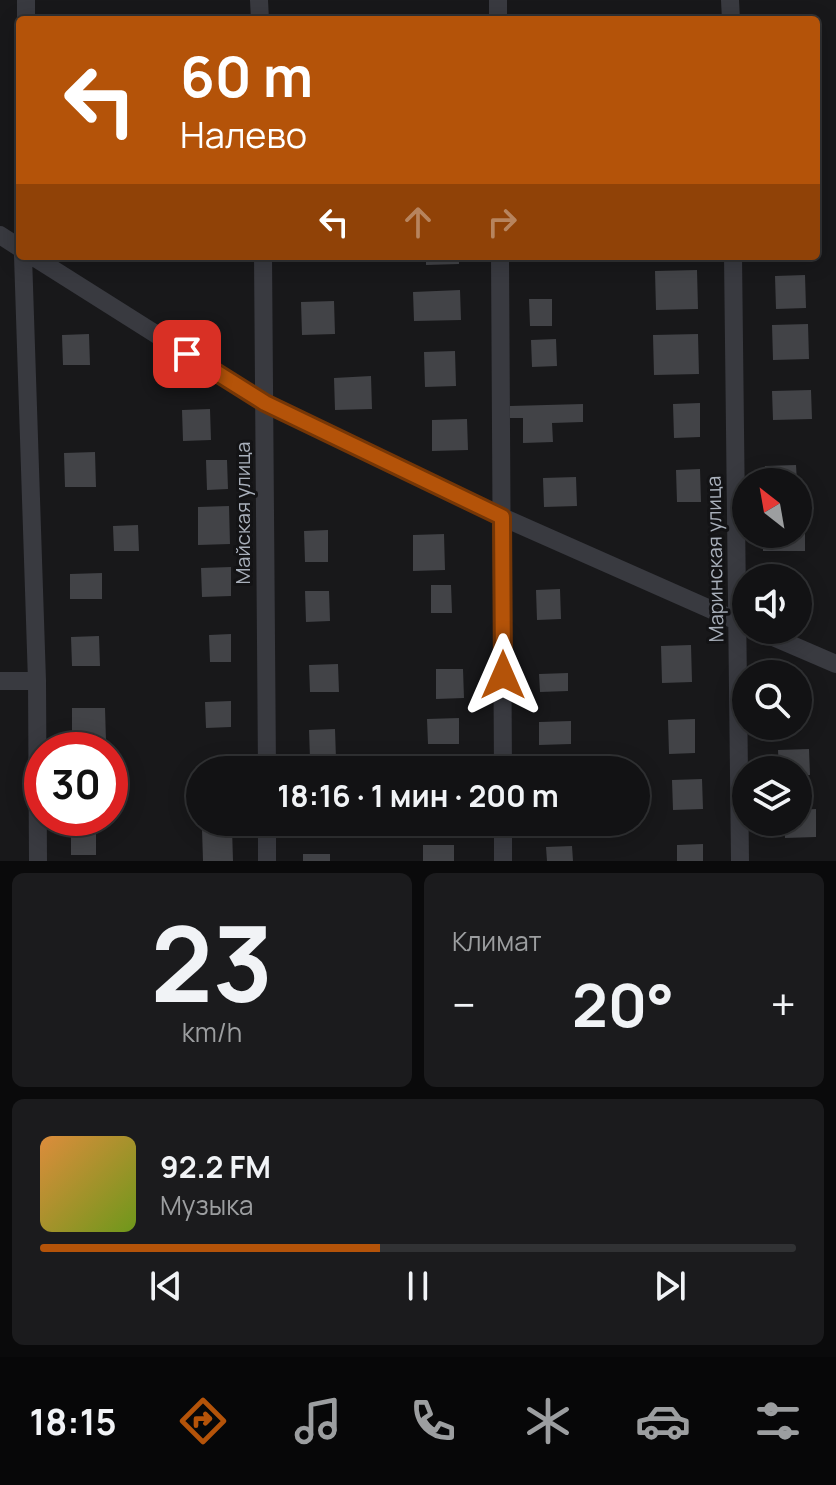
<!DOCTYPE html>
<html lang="ru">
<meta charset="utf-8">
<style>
body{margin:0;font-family:Manrope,sans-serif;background:#1b1b1d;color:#f1f3f6;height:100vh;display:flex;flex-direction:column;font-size:30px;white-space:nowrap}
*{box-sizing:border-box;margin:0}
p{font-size:26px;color:#9c9ea0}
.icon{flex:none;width:44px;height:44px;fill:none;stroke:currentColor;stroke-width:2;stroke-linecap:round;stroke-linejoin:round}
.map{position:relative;height:861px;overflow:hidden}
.details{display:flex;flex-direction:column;gap:12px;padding:12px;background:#0a0a0b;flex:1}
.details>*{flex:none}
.banner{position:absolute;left:16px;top:16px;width:804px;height:244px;border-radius:8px;box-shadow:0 4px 20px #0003,0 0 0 2px #313234;background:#b45309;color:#fff;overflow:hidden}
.needle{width:52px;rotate:329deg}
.controls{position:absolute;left:732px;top:468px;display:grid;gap:16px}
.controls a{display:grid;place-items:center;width:80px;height:80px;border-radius:50%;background:#121214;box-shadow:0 4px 20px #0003,0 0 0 2px #313234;font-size:40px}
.speed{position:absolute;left:24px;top:732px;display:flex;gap:16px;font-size:40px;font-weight:700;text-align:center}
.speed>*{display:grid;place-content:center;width:104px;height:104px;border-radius:50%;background:#121214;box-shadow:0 4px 20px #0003,0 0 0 2px #313234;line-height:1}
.speed .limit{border:12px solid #d22;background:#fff;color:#111}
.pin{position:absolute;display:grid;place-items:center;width:68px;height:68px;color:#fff;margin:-34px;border-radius:16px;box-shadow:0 4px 12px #0006}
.me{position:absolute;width:88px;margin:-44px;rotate:0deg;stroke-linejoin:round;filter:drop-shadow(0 0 6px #0008)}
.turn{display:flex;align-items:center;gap:28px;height:168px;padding:0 32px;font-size:36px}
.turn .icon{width:104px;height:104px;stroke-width:2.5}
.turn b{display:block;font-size:56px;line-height:68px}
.lanes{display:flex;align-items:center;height:76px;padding:0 32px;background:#0003;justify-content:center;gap:40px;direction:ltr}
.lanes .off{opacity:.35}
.big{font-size:60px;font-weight:700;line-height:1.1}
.details .widget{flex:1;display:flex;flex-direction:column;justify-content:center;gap:12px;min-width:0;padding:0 28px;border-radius:12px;background:#1b1b1d}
.details .dial{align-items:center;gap:0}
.dial b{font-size:104px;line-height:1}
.song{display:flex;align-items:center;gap:24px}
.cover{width:96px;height:96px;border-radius:12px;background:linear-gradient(135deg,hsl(30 70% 55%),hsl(80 70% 35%))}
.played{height:8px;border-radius:4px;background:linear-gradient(90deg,#b45309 45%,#313234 45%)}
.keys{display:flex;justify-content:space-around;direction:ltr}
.heat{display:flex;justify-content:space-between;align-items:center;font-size:44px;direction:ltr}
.details .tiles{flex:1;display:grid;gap:12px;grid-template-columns:1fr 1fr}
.widget:last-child{grid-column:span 2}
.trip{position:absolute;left:186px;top:756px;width:464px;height:80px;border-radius:40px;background:#121214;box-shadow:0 4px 20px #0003,0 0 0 2px #313234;font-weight:700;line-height:80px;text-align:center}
.dock{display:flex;height:128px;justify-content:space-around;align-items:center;background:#070708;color:#9c9ea0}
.dock .icon{width:56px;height:56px}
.dock .selected{color:#b45309}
.dock b{font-size:36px;color:#f1f3f6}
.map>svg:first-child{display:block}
.building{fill:#424347}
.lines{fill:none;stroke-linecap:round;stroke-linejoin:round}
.street{stroke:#393a40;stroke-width:18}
.route-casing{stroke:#753606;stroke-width:20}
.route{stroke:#b45309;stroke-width:14}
.labels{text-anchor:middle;stroke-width:6;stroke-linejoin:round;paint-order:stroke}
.street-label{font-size:20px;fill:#a9b0bb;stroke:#131315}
</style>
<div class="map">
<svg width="836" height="861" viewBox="0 0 836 861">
<rect width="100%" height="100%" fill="#18181a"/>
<path class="building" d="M426 256H459V264L426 265Z
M697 270 698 309 656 310 655 271Z
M805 275 806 308 776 309 775 276Z
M460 290 461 320 414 321 413 292Z
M529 299H552V326H530Z
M334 301 335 334 302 335 301 302Z
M808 324 809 359 773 360 772 325Z
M89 334 90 365H63L62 335Z
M698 334 699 374 654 375 653 335Z
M556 339 557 366 532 367 531 340Z
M455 351 456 386 425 387 424 352Z
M371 376 372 409 335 410 334 378Z
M811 390 812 419 773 420 772 391Z
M700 403V437L674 438 673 404Z
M583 404V422L552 423 553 442 523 443V418H510V406Z
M210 409 211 440 183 441 182 410Z
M467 419 468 450 432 451V420Z
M95 452 96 487H65L64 453Z
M206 460H227L228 489 207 490Z
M796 465 797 482H766L765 466Z
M700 469 701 502H677L676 470Z
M576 477 577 506 544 507 543 478Z
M229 506 230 544 198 545V507Z
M798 521H805V551H763V534H798Z
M138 525 139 551H114L113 526Z
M328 530V562H305L304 531Z
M444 534 445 570 413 571V535Z
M231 567V596L202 597 201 568Z
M786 571V578H759V572Z
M102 573V599H70V574Z
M431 585H451L452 613H431Z
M560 589 561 619 537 620 536 590Z
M305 591H329L330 621 306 622Z
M231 634V662H210L209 635Z
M99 636 100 666H72L71 637Z
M691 645 692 682 662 683 661 646Z
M338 664 339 692H310L309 665Z
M436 669H463L464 698 436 699Z
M568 673V691L540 692 539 674Z
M231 701V727L206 728 205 702Z
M72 708H105L106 741 72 742Z
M459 718V744H428L427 719Z
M695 719V753L669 754 668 720Z
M571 721V744L539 745V722Z
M335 729 336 759H310L309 730Z
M809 749 810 775H798V770H779L778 750Z
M702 779 703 809 673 810 672 780Z
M816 809V837L785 838 784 822H798V810Z
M423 822H454V827H423Z
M232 828 233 861H203L202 829Z
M96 834V855H71V835Z
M703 844V861H677V845Z
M423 845H454V861H423Z
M572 846 573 861H547L546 847Z
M303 854H330V861H303Z"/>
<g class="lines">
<path class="street" d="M259 0 260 20
M498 0V20
M730 0 731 20
M26 20V0
M0 235 20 248
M23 256 37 681 38 861
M32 256 265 403 502 517 746 625
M263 256 267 770
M500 256 503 770
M733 256 740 861
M757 630 836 664
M0 681H37
M267 822V861
M503 822V861"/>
</g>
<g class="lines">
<g class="route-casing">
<path id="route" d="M187 354 265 403 502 517 503 675"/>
</g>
<use href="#route" class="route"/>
</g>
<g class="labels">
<g class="street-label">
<text transform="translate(243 513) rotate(-90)" y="7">Майская улица</text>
<text transform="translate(715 559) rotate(-91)" y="7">Маринская улица</text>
</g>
</g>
</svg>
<div class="controls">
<a><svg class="needle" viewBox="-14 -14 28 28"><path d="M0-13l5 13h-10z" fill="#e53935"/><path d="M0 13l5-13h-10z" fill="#9c9ea0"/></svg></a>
<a><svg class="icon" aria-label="sound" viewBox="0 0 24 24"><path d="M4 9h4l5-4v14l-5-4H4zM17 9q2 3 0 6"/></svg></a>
<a><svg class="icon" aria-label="search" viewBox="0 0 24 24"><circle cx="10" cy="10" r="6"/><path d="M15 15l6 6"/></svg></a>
<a><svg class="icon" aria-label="layers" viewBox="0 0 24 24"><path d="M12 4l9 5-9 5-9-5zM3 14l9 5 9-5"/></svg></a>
</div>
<div class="speed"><div class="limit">30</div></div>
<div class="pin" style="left:187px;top:354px;background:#d93025"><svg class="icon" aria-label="arrive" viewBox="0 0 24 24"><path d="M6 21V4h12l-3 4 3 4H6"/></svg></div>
<svg class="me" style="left:503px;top:675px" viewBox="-20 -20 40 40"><path d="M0-17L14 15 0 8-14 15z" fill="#b45309" stroke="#fff" stroke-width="4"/></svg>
<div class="trip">18:16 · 1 мин · 200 m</div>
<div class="banner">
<div class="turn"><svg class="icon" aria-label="left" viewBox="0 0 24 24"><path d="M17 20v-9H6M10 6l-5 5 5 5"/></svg><div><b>60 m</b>Налево</div></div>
<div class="lanes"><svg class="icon" aria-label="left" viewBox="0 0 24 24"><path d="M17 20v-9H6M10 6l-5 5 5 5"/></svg><svg class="icon off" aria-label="ahead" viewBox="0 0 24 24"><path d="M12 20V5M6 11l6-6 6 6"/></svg><svg class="icon off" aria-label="right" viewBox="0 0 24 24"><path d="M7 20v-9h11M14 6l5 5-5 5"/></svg></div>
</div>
</div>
<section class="details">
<div class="tiles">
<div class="widget dial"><b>23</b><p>km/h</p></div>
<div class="widget"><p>Климат</p>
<div class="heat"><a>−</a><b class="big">20°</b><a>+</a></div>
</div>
<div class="widget">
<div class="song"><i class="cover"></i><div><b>92.2 FM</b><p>Музыка</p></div></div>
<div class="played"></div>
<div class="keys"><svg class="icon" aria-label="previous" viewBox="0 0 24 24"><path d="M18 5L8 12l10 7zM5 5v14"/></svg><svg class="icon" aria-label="pause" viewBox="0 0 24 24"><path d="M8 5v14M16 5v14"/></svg><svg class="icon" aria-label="next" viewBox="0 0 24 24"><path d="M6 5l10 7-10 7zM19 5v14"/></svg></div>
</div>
</div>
</section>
<nav class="dock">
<b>18:15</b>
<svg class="icon selected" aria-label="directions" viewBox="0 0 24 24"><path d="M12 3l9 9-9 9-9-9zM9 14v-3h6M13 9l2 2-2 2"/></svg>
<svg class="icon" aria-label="music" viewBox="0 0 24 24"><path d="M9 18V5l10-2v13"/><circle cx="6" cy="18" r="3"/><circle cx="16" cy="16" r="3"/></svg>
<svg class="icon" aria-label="phone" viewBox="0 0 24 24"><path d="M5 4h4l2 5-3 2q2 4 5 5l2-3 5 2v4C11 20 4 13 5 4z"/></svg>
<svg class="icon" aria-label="climate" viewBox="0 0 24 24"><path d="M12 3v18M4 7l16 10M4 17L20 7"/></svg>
<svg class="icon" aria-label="car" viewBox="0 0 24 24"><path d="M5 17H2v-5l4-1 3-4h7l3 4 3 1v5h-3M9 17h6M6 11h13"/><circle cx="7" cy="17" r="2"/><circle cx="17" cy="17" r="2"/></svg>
<svg class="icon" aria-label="filters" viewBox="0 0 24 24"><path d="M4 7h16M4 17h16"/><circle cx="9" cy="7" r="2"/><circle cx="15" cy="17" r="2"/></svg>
</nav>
